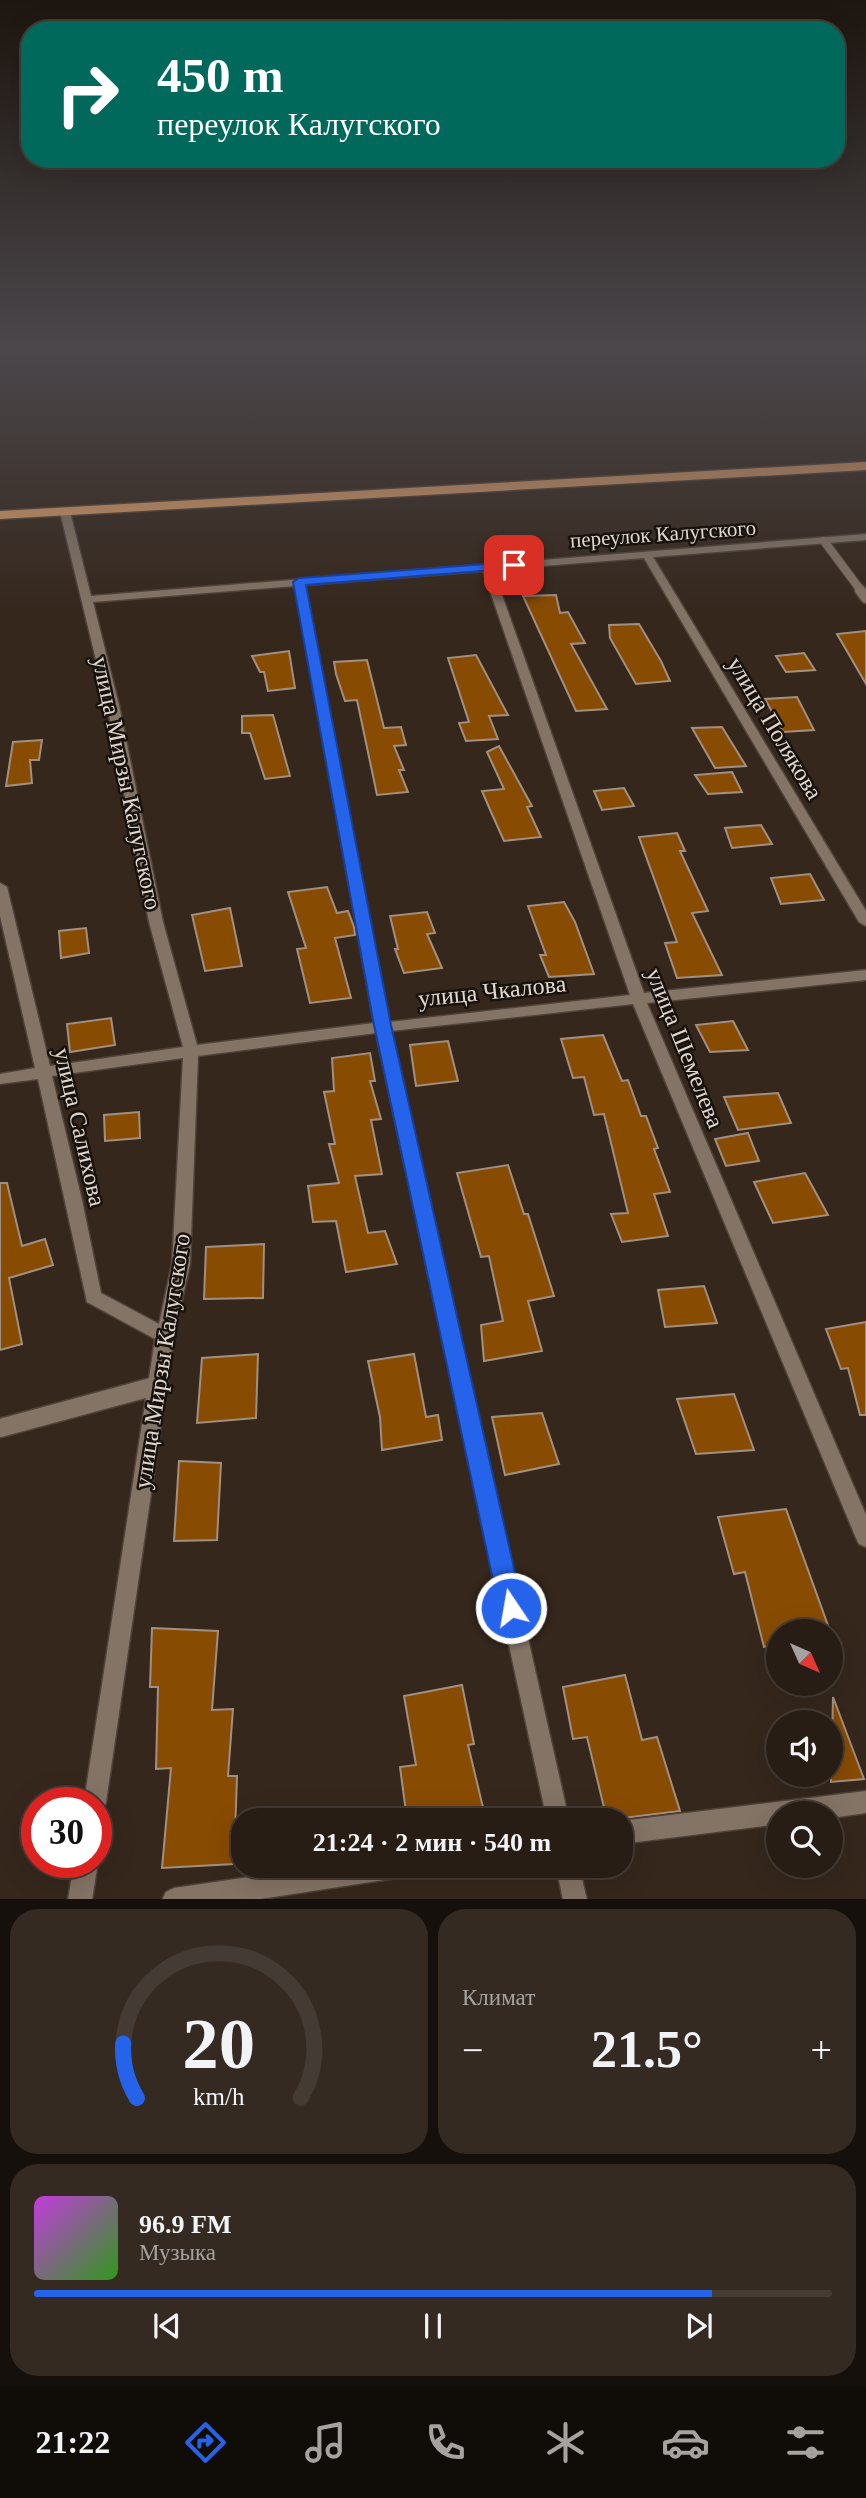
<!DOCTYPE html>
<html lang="ru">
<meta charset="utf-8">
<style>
body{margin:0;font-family:Georgia,serif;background:#342a22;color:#f1f3f6;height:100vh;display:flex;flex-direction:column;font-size:26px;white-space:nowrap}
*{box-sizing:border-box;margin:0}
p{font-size:23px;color:#a5a2a0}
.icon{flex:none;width:38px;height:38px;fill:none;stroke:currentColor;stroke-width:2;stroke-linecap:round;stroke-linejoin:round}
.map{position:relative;height:1899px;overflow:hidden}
.panel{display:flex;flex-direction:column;gap:10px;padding:10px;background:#16100c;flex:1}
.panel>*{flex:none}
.banner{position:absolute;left:21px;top:21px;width:824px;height:147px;border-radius:28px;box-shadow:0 7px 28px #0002,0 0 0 2px #443b34;background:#00695c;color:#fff;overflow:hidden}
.needle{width:46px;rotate:135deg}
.controls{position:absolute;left:766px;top:1619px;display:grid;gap:14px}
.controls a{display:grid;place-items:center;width:77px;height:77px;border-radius:50%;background:#281d15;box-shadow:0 7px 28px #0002,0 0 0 2px #443b34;font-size:35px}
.speed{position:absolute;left:21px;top:1787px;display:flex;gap:14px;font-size:35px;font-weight:700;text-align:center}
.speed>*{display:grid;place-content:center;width:91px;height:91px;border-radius:50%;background:#281d15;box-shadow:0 7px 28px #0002,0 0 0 2px #443b34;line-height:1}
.speed .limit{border:10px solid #d22;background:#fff;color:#111}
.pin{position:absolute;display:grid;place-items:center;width:60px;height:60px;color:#fff;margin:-30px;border-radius:14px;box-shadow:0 4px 10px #0006}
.me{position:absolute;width:77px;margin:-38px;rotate:348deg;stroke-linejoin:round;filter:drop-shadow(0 0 5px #0008)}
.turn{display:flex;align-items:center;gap:24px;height:147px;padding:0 21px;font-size:32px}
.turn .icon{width:91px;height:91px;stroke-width:2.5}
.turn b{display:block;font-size:49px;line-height:60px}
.big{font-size:52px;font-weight:700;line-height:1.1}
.panel .widget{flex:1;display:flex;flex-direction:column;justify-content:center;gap:10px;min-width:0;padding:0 24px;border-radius:28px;background:#342a22}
.panel .dial{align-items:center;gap:0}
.dial svg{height:182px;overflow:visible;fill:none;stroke:#443b34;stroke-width:7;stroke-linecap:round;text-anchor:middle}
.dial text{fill:#f1f3f6;stroke:none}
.song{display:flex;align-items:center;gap:21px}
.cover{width:84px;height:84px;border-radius:10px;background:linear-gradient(135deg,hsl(290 70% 55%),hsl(110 70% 35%))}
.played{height:7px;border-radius:4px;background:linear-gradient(90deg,#2563eb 85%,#443b34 85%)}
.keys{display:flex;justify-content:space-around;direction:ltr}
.heat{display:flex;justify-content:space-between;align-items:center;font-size:38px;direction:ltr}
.panel .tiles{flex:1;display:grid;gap:10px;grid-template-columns:1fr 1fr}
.widget:last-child{grid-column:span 2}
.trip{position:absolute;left:231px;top:1808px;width:402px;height:70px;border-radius:28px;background:#281d15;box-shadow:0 7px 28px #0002,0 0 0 2px #443b34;font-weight:700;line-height:70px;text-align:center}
.menu{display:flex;height:112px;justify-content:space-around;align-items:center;background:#100c08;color:#a5a2a0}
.menu .icon{width:49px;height:49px}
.menu .on{color:#2563eb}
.menu b{font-size:32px;color:#f1f3f6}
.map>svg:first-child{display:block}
.building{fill:#884b02;stroke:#a19082;stroke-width:2}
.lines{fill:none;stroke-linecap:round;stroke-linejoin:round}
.service-far2-casing{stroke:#4f433a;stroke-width:10}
.service-far1-casing{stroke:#4f433a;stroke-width:13}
.service-casing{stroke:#4f433a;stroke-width:21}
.minor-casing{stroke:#4f433a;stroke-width:3}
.trunk-casing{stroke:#4f433a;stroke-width:3}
.service-far2{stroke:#847466;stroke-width:8}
.service-far1{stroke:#847466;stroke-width:10}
.service{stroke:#847466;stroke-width:18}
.minor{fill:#847466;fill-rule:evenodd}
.trunk{fill:#de9f69;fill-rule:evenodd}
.route{fill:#2563eb;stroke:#184099;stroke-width:2}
.labels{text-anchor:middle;stroke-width:5;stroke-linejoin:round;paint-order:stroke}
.far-street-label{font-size:21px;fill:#e0d6cf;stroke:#18120d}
.street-label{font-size:24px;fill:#e0d6cf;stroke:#18120d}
</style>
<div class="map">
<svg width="866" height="1900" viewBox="0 0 866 1900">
<rect width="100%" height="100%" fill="#35271c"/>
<path class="building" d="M556 595 560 613 568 612 585 643 571 644 607 709 576 711 523 596Z
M639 624 661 661 670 681 636 684 610 638 609 625Z
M866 631V684L837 634Z
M289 651 295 688 268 691 264 672H260L252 656Z
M804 653 815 670 786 672 776 656Z
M476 655 508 715 489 716 498 739 466 741 459 723 469 722 448 658Z
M367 660 384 728 401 727 406 745 394 746 404 770H399L408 792 377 795 357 700 345 701 336 674 334 662Z
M797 697 814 730 783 732 765 699Z
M273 715 290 776 265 779 250 733H242V716Z
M722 727 746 766 715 768 692 728Z
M42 740 39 760H30L32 783 6 786 13 742Z
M499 746 532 806 527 807 541 837 504 841 491 812 482 791 504 789 487 752Z
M732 772 742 792 708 794 695 775Z
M624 788 634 806 602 810 594 791Z
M761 825 772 844 732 848 725 828Z
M677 833 685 851H680L708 911 692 913 722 975 677 978 665 943 677 942 639 837Z
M810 874 824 900 781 904 771 878Z
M327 887 337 913 348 911 354 927 355 935 335 938 351 998 310 1003 297 949 306 948 288 892Z
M564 902 575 922 594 974 549 977 540 955H546L528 906Z
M230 908 242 966 205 971 192 915Z
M427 912 435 933 427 934 442 968 404 973 395 949H398L390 916Z
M86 928 89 953 61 958 59 931Z
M111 1018 115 1045 70 1052 67 1024Z
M733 1021 748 1050 710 1052 696 1025Z
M603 1035 622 1081 628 1080 641 1116H646L658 1148 654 1149 670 1192 654 1194 668 1236 622 1242 611 1214 628 1213 604 1114 594 1115 584 1077 573 1078 561 1039Z
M448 1041 458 1081 416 1086 410 1045Z
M370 1053 375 1081H370L381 1119 371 1120 382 1174 355 1176 368 1233 385 1231 397 1264 346 1272 336 1221 313 1222 308 1186 339 1183 329 1144H335L324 1092 334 1091 332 1058Z
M778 1093 791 1123 738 1130 724 1097Z
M139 1112 140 1138 105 1141 104 1115Z
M748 1133 759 1161 726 1166 715 1139Z
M508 1165 524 1214H528L554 1296 528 1301 542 1351 484 1361 481 1325 503 1321 489 1256 481 1257 457 1173Z
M805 1173 828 1215 773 1223 754 1182Z
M0 1183H7L22 1246 45 1239 53 1265 9 1278 22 1344 0 1350Z
M264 1244 263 1298 204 1299 206 1247Z
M704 1286 717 1323 665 1327 658 1290Z
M866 1322V1415H860L848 1368 841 1369 826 1329Z
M258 1354 256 1418 197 1423 202 1358Z
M414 1354 426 1417 438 1415 442 1440 382 1450 380 1417 368 1361Z
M734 1394 754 1450 696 1454 677 1399Z
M542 1413 559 1464 505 1475 492 1417Z
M179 1461 221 1463 217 1540 174 1541Z
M786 1509 830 1631H779V1645L764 1647 745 1572 734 1574 718 1517Z
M152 1628 218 1631 212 1710 233 1709 228 1776H237L234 1864 162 1868 171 1768 156 1769 158 1687H150Z
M625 1675 642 1740 657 1737 680 1811 607 1820 587 1737 573 1739 563 1687Z
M462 1685 474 1744 468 1745 486 1820H407L400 1767 416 1765 404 1696Z
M833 1697 864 1779 831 1782Z"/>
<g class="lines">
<g class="service-far2-casing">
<path id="service-far2" d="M824 541 862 592"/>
</g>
<g class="service-far1-casing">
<path id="service-far1" d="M860 590 866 598"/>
</g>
<g class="service-casing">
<path id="service" d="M0 1428 159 1385"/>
</g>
<g class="minor-casing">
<path id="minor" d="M65 509 70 512 91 596 866 534V540L653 557 866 911V926L859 922 644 558 493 570 644 993 866 970V980L647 1003 866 1515V1547L859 1544 856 1538 633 1004 391 1031 569 1820H547L376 1033 198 1056 190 1264 174 1336 106 1802 103 1810 96 1813V1802H84L155 1339 87 1302 38 1079 0 1084V1074L35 1068 0 916V883L7 887 50 1066 183 1047 149 922 107 705 60 512ZM483 571 630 995 389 1022 305 585ZM295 586 374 1023 197 1045 163 922 119 705 93 602ZM183 1058 172 1264 159 1324 101 1293 82 1200 52 1076Z
M866 1791V1813L831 1818V1813H779V1824L621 1844V1821Z
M96 1859 98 1862 92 1900H68L74 1862H96Z
M323 1866H409L405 1874 397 1878 254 1900H162L166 1892 174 1888Z
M556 1866H579L587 1900H563Z"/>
</g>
<g class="trunk-casing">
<path id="trunk" d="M866 462V470L0 519V511Z"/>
</g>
<use href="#service-far2" class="service-far2"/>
<use href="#service-far1" class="service-far1"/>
<use href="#service" class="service"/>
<use href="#minor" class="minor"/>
<use href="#trunk" class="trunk"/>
</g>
<linearGradient id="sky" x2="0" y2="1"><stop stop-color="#1d150f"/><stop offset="0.57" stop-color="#4b474b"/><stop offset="1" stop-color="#4b474b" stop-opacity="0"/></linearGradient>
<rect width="866" height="612" fill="url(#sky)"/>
<path class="route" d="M514 562 519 565 518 568 306 585 391 1025 523 1608 519 1616 511 1619 503 1616 499 1608 374 1025 293 582 299 578Z"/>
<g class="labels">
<g class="far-street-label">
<text transform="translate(663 534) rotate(-4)" y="7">переулок Калугского</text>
</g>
<g class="street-label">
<text transform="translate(775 728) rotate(59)" y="8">улица Полякова</text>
<text transform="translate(127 783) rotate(78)" y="8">улица Мирзы Калугского</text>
<text transform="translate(492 991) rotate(-6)" y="8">улица Чкалова</text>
<text transform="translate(685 1048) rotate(68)" y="8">улица Шемелева</text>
<text transform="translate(80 1127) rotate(77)" y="8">улица Салихова</text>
<text transform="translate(162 1361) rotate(-81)" y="8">улица Мирзы Калугского</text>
</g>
</g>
</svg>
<div class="controls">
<a><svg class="needle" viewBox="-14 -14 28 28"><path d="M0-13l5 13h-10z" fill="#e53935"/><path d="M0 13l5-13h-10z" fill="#a5a2a0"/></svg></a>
<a><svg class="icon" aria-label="sound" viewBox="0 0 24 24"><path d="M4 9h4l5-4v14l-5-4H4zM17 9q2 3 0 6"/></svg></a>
<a><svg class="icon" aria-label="search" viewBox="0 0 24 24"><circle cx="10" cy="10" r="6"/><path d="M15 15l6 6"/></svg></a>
</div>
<div class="speed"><div class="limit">30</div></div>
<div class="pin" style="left:514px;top:565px;background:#d93025"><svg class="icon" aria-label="arrive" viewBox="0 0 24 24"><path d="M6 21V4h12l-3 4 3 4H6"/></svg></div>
<svg class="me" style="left:511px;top:1608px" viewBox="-20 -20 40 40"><circle r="17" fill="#2563eb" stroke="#fff" stroke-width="3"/><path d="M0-11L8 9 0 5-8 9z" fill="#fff"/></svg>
<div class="trip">21:24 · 2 мин · 540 m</div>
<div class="banner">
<div class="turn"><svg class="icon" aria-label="right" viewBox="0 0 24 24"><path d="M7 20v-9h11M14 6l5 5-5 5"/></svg><div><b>450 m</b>переулок Калугского</div></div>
</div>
</div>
<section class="panel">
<div class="tiles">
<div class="widget dial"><svg viewBox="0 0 100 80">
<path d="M14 69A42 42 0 1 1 86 69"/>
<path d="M14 69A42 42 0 0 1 8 45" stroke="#2563eb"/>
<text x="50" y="56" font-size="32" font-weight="700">20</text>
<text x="50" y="72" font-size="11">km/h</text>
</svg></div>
<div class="widget"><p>Климат</p>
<div class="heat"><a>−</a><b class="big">21.5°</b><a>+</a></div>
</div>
<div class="widget">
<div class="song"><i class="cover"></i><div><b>96.9 FM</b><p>Музыка</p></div></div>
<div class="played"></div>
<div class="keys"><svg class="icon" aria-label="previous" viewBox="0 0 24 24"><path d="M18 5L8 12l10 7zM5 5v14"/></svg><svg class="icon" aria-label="pause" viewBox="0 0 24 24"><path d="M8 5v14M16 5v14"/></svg><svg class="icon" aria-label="next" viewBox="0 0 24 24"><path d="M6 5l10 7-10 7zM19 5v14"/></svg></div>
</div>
</div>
</section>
<nav class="menu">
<b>21:22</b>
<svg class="icon on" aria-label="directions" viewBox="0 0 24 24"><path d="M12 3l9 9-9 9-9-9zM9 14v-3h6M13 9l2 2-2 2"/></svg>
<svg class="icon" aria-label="music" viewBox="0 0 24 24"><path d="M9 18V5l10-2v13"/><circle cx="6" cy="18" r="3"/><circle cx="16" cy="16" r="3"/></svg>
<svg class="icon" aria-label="phone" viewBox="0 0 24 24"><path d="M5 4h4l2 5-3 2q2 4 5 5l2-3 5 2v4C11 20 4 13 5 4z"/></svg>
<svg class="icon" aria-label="climate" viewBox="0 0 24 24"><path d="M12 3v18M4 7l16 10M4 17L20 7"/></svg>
<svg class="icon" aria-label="car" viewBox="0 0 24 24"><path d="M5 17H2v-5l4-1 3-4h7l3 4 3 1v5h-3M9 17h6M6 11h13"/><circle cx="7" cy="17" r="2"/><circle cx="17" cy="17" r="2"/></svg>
<svg class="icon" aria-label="filters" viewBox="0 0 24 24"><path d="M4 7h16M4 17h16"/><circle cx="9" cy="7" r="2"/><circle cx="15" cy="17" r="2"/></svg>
</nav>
